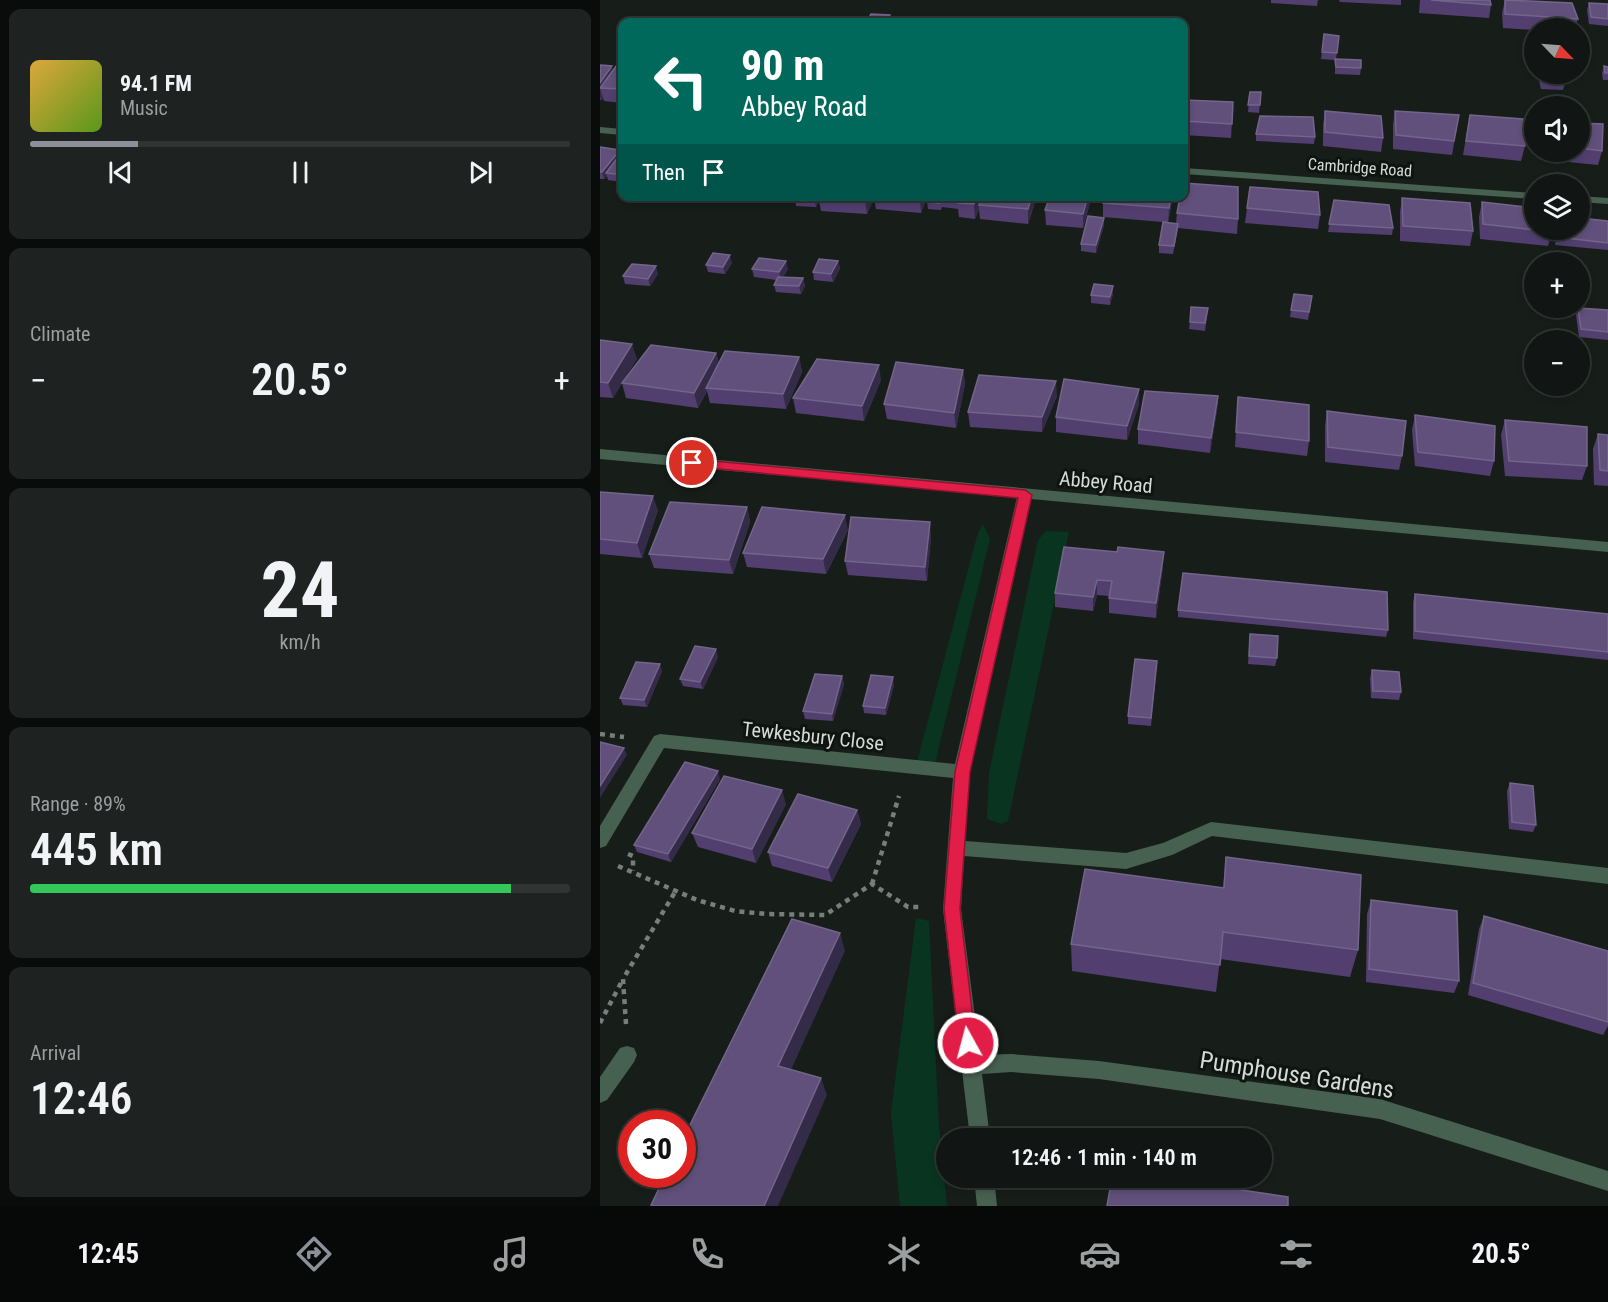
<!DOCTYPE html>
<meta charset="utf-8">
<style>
body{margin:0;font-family:"Roboto Condensed",sans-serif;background:#1e2322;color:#f1f3f6;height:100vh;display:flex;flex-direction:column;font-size:22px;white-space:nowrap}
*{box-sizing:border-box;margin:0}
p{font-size:20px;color:#9c9fa0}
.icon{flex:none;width:33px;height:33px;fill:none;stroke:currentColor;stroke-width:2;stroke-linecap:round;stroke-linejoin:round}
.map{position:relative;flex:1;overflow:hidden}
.drawer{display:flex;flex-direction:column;gap:9px;padding:9px;background:#090c0b;width:600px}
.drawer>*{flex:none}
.banner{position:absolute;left:18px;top:18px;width:570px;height:183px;border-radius:12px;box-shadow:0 3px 9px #0003,0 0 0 2px #303534;background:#00695c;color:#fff;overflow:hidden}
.needle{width:39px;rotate:115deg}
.buttons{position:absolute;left:924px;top:18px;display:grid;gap:12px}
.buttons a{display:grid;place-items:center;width:66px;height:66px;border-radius:50%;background:#111614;box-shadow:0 3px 9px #0003,0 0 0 2px #303534;font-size:30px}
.speed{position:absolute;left:18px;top:1110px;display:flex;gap:12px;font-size:30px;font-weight:700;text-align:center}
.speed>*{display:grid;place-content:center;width:78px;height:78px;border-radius:50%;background:#111614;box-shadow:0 3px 9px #0003,0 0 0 2px #303534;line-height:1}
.speed .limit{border:9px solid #d22;background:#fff;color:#111}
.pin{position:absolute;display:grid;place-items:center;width:51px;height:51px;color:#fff;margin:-26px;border:3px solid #fff;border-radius:50%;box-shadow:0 2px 6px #0007}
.me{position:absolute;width:66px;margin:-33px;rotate:353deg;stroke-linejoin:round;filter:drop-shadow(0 0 4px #0008)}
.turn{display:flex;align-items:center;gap:21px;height:126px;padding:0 24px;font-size:27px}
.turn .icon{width:78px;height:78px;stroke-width:2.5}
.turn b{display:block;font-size:42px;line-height:51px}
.then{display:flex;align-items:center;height:57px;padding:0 24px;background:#0003;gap:12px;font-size:22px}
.big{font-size:45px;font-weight:600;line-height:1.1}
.drawer .widget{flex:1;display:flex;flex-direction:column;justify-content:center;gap:9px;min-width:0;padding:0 21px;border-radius:12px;background:#1e2322}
.drawer .dial{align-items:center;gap:0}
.dial b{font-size:78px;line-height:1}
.song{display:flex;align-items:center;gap:18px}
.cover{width:72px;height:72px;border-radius:9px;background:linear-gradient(135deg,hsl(40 70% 55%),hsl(90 70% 35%))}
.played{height:6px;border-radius:3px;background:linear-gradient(90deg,#8c9099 20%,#303534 20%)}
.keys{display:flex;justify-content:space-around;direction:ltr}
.heat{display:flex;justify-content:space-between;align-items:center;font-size:33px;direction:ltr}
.charge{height:9px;border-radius:4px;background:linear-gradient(90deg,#34c759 89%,#303534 0)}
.trip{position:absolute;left:336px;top:1128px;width:336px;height:60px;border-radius:30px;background:#111614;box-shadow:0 3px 9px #0003,0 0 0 2px #303534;font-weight:600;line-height:60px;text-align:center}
.menu{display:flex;height:96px;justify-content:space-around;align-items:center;background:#070908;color:#9c9fa0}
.menu .icon{width:42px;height:42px}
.menu .active{color:#8c9099}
.menu b{font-size:27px;color:#f1f3f6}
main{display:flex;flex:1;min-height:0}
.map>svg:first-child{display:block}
.green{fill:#093420}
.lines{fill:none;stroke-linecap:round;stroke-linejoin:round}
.path{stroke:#787e7b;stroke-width:4.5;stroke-dasharray:5 5;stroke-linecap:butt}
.minor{fill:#476151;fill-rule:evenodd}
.wall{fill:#523f70}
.shaded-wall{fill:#342b49}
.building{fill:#60507b;stroke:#73658a;stroke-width:1.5}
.route{fill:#e11d48;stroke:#92132f;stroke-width:1.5}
.labels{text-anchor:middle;stroke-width:6;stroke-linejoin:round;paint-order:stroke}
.far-street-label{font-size:16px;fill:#d6dbd8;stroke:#0e1511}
.street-label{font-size:20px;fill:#d6dbd8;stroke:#0e1511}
.near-street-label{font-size:24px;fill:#d6dbd8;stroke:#0e1511}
</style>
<main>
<section class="drawer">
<div class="widget">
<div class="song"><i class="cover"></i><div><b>94.1 FM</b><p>Music</p></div></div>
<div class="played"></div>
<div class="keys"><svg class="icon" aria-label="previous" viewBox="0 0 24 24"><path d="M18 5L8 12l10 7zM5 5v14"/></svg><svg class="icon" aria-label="pause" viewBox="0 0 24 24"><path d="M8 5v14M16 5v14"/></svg><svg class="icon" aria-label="next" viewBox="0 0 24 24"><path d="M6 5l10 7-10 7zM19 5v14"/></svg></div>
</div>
<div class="widget"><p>Climate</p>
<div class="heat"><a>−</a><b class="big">20.5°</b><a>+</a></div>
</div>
<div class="widget dial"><b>24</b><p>km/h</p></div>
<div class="widget"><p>Range · 89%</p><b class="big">445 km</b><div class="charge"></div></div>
<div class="widget"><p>Arrival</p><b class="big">12:46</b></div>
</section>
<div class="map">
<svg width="1008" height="1206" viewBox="0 0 1008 1206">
<rect width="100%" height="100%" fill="#171e1a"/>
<path class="green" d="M383 524 390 539 335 763 317 762 377 536Z
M446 531 469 532 408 821 402 824 387 819 389 773 438 540Z
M316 918 329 921 339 1127 347 1206H300L291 1113Z"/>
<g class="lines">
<path class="path" d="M0 734 24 737
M28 854 33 856V871
M18 866 97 900 135 911 166 914 225 915 272 884 308 907H319
M272 884 299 796
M0 1023 22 981
M26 1024 23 979 75 892"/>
<path class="minor" d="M0 127 22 129V135L0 133Z
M584 168 934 193V199L584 174Z
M980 196 1008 198V204L980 202Z
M0 449 1008 542V552L431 499 370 772 365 841 526 853 563 843 611 822 1008 868V884L612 836 572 855 526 869 364 856 361 909 380 1055 411 1054 499 1061 780 1099 1008 1171V1191L780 1119 499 1079 411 1072 382 1074 390 1138H370L343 909 353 778 64 748 6 846 0 848V826L54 736 60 734 355 764 417 497 0 459Z
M27 1046 34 1048 37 1055 34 1062 7 1100 0 1103V1077L20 1048Z
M374 1178H394L397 1206H377Z"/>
</g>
<path class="wall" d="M671 0H718L717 6 671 3Z
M739 0H801V5L740 2Z
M820 0H890L891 5 889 18 819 13Z
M905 0 978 19 975 28H934V30L903 28 902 13Z
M989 3 1008 4V26L989 24 987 10Z
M739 36 736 59 761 68 760 75 735 74V60L721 59 722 52Z
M22 58V103L4 101 3 98 1 100H0V65L13 70Z
M1004 66 1008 67V80H1003L1002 73Z
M941 74 965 83 963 90 941 89 939 81Z
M650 92H661L659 113 648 112Z
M584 100 633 102 631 138 584 135Z
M725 111 783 138 781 152 723 146V125Z
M795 111 859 115 852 155 793 149V125Z
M870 115 925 146 921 161 863 155Z
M980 123 1002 151 998 165 939 159 938 152H980Z
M656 134 715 137 714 144 656 141Z
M0 147 21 154 22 152V182L8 180 7 176 4 179H0Z
M129 196H157L154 201 130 199Z
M195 196H328L321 213 276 209 274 198 267 214 221 211 219 201 216 207 196 206Z
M330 196H437L428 224 380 219 379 209 375 219 359 217 358 209 342 207 341 210 328 209 327 202Z
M492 196 483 228 446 225 445 210Z
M505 196H573L568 223H576L577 213 638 219 637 234 578 228 573 254 559 253V245L563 222 503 217V203Z
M802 198 873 231 870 246 800 241V212Z
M734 200 793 228 792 235 728 232Z
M882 202 952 232 948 246 880 239 879 217Z
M647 208 720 215 718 229 645 223Z
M1008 221V250L955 245 958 230H980Z
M504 225 496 253 481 251V244Z
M238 261 240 269 233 282 214 280 213 272Z
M132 263 125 274 108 272 106 265Z
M152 269H188L183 277 203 278 205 286 201 294 176 292 174 285 176 280 154 277Z
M58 274 50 286 25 284 23 276Z
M513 294 510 305 491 303V295Z
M711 304 708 320 690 317 691 310Z
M978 308 1008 310V340L979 337 976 315Z
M607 316 605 331 589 329 590 322Z
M0 340 37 359 22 382 116 353 119 363 199 357 202 372 186 409 110 403 107 391 98 408 26 398 22 383 13 398 0 397Z
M363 370 365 384 356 428 287 419 284 404Z
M281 380 264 421 196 413 193 398Z
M457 396 442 432 370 427 368 412Z
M618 396 617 410 610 453 538 444V429Z
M638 397 709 441 707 456 635 447Z
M539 404 527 440 456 432V417Z
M727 411 802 456 799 470 725 462V426Z
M815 415 894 461 890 476 815 466 812 430Z
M905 420 987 466 982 480 905 476 901 435Z
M998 434 1008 435V486L994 485 993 449Z
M0 492 58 510 42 558 0 554Z
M147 507 150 522 133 574 54 568 49 554Z
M248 530 226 574 147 567 143 553Z
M331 537 327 581 248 575 245 561Z
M464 547 563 566 556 618 509 613V596L497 595 493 611 455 607V593Z
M815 594 1008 614V660L813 639V602Z
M578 610 788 630 786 637 578 617Z
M650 634 677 658 675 666 648 664Z
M118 657 103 689 83 686 80 679Z
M557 661 551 726 528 724V716Z
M772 670 801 692 799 700 771 698 770 678Z
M62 671 47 707 23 705 20 698Z
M242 676 244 684 233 721 205 719 203 711Z
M294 685 286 715 264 713 263 706Z
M120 779 71 862 37 852 34 845Z
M910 783 936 825 933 832 909 829 907 791Z
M186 804 156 863 98 847 92 833Z
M257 810 261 824 232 882 172 866 168 852Z
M626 857 758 950 750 977 620 959 616 992 472 971 471 944 623 888Z
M771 900 859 981 854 993 766 982 767 914Z
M884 916 1008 951V1026L1003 1035 868 995 879 929Z"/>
<path class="shaded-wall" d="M290 15 291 22H286Z
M12 66 16 80 0 88 3 98 1 100 0 96V83Z
M20 150 22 157 6 173 7 176 4 179 2 172Z
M214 196H219V201L216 207Z
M266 196H274V198L267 214 265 200Z
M321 196H328L321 213 320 198Z
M377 196H383L379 205V209L375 219 374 204Z
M432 196H437L428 224V209Z
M488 196H492L483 228V214Z
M571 196H573L568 223 569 208Z
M504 218V225L496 253V245Z
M130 255 132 263 125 274 123 267Z
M186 261 188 269 181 280 179 272Z
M238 261 240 269 233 282 231 274Z
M56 266 58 274 50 286 48 279Z
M203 278 205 286 201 294 199 286Z
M513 286V294L510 305V297Z
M32 344 37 359 13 398 8 383Z
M116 353 120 368 106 388 107 391 98 408 94 393Z
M199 357 202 372 186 409 183 394Z
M279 365 281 380 264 421 262 406Z
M363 370 365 384 356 428 354 413Z
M456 381 457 396 442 432V417Z
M539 389V404L527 440V426Z
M618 396 617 410 610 453 611 438Z
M53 496 58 510 42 558 37 543Z
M147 507 150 522 133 574 129 560Z
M245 515 248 530 226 574 223 559Z
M330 522 331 537 327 581 325 567Z
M564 552 563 566 556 618V603Z
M497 580V595L493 611V597Z
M116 649 118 657 103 689 100 682Z
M60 664 62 671 47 707 44 700Z
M242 676 244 684 233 721 232 714Z
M293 677 294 685 286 715 285 708Z
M24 748 27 755 0 798V786Z
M118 771 120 779 71 862 68 854Z
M182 790 186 804 156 863 152 849Z
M257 810 261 824 232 882 228 868Z
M240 933 245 951 185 1083 178 1066Z
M221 1078 227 1095 178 1206H164Z"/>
<path class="building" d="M831 0H890L891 5Z
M905 0 972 3 978 19 905 14Z
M989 3 1008 4V19L991 17Z
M271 14 290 15 286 22 267 21Z
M724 34 739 36 737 53 722 52Z
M22 58V89L0 88Z
M735 59 761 60V68L736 67Z
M0 65 12 66 0 83Z
M1004 66 1008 67V73H1005Z
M941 74 963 75 965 83 942 81Z
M650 92H661L660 105H648Z
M584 100 633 102 632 124 584 121Z
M725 111 781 116 783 138 725 132Z
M795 111 859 115 854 141 796 135Z
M870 115 923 119 925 146 866 141Z
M660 116 713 117 715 137 656 134Z
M980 123 1003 124 1002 151 980 148Z
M0 147 20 150 2 172H0Z
M22 152V175L6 173Z
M584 183 638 187V219L577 213 580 196H584Z
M650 187 718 192 720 215 647 208Z
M221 196H266L265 200Z
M294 196H321L320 198Z
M330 196H341L340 203 327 202Z
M360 196H377L374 204 358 203Z
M382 196H432L428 209 379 205Z
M450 196H488L483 214 445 210Z
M505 196H571L569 208 503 203Z
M802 198 870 203 873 231 803 226Z
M734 200 789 205 793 228 729 224Z
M882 202 934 208V230H951L952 232 883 224Z
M488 216 504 218 496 245 481 244Z
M980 218 1008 221V243L957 237 958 230H980Z
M563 222 578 224 574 246 559 245Z
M113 253 130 255 123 267 106 265Z
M159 258 186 261 179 272 152 269Z
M219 259 238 261 231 274 213 272Z
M32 264 56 266 48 279 23 276Z
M178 277 203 278 199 286 174 285Z
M494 284 513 286 510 297 491 295Z
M694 294 712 296 709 312 691 310Z
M591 307 608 308 605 323 590 322Z
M978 308 1008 310V332L981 329Z
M0 340 32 344 8 383 0 382Z
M51 345 116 353 94 393 22 383Z
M125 351 199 357 183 394 106 388Z
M217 359 279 365 262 406 193 398Z
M296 362 363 370 354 413 284 404Z
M379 375 456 381 442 417 368 412Z
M464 379 539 389 527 426 456 417Z
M545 391 618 396 611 438 538 429Z
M638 397 709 405V441L636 432Z
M727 411 806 421 802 456 728 447Z
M815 415 895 426 894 461 818 452Z
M905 420 987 427V466L909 461Z
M998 434 1008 435V471L1000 470Z
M0 492 53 496 37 543 0 539Z
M70 502 147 507 129 560 49 554Z
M162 507 245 515 223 559 143 553Z
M251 517 330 522 325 567 245 561Z
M464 547 517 552 518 547 564 552 556 603 509 598 512 581 497 580 493 597 455 593Z
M583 573 787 592 788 630 578 610Z
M815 594 1008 614V652L815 631Z
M650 634 678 636 677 658 649 656Z
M95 646 116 649 100 682 80 679Z
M535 659 557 661 551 718 528 716Z
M36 662 60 664 44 700 20 698Z
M772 670 799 672 801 692 773 691Z
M215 674 242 676 232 714 203 711Z
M271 675 293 677 285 708 263 706Z
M0 742 24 748 0 786Z
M85 762 118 771 68 854 34 845Z
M124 776 182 790 152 849 92 833Z
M910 783 933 786 936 825 912 822Z
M198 794 257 810 228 868 168 852Z
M626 857 761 875 758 950 623 932 620 965 471 944 485 869 624 888Z
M771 900 857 911 859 981 769 969Z
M884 916 1008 951V1022L873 983Z
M192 919 240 933 178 1066 221 1078 164 1206H55L51 1205 66 1174H82V1141Z
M512 1178H561L688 1197V1206H507Z"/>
<path class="route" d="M92 459 425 490 432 495 370 772 360 909 376 1043 374 1049 368 1051 361 1049 359 1043 344 909 355 772 418 498 88 466 86 463 88 460Z"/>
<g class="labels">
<g class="far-street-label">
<text transform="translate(760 167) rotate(4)" y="6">Cambridge Road</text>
</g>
<g class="street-label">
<text transform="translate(506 482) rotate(5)" y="7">Abbey Road</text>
<text transform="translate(213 736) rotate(6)" y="7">Tewkesbury Close</text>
</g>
<g class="near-street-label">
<text transform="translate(697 1075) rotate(9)" y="8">Pumphouse Gardens</text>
</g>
</g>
</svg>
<div class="buttons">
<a><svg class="needle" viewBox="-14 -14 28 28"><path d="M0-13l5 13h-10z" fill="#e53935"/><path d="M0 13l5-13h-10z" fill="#9c9fa0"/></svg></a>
<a><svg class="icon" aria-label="sound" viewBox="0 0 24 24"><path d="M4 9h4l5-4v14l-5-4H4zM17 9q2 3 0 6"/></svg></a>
<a><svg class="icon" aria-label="layers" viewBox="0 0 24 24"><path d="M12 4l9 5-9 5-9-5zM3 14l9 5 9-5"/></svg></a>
<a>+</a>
<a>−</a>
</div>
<div class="speed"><div class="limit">30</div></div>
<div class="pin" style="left:92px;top:463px;background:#d93025"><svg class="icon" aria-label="arrive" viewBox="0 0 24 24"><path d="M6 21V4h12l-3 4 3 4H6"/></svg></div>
<svg class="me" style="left:368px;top:1043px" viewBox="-20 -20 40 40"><circle r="17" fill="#e11d48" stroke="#fff" stroke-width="3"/><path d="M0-11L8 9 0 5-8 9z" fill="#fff"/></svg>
<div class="trip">12:46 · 1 min · 140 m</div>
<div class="banner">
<div class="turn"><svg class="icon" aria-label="left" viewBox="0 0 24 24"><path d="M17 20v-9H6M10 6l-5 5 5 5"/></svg><div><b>90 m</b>Abbey Road</div></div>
<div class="then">Then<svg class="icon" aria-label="arrive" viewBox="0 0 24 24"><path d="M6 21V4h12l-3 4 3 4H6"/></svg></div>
</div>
</div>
</main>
<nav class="menu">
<b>12:45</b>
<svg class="icon active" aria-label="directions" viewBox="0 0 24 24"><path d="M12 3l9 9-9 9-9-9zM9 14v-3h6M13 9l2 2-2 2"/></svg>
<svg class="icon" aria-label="music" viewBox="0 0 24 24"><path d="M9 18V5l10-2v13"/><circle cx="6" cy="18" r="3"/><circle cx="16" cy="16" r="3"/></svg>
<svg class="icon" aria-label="phone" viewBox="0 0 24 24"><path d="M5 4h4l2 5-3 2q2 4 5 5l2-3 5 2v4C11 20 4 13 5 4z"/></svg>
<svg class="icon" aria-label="climate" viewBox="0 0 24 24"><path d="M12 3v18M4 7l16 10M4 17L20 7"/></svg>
<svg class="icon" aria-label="car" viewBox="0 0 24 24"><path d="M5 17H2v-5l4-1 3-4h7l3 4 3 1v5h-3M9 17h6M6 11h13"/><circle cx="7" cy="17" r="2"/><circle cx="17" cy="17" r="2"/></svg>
<svg class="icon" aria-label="filters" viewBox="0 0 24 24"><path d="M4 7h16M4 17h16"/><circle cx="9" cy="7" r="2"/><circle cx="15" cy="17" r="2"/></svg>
<b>20.5°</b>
</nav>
